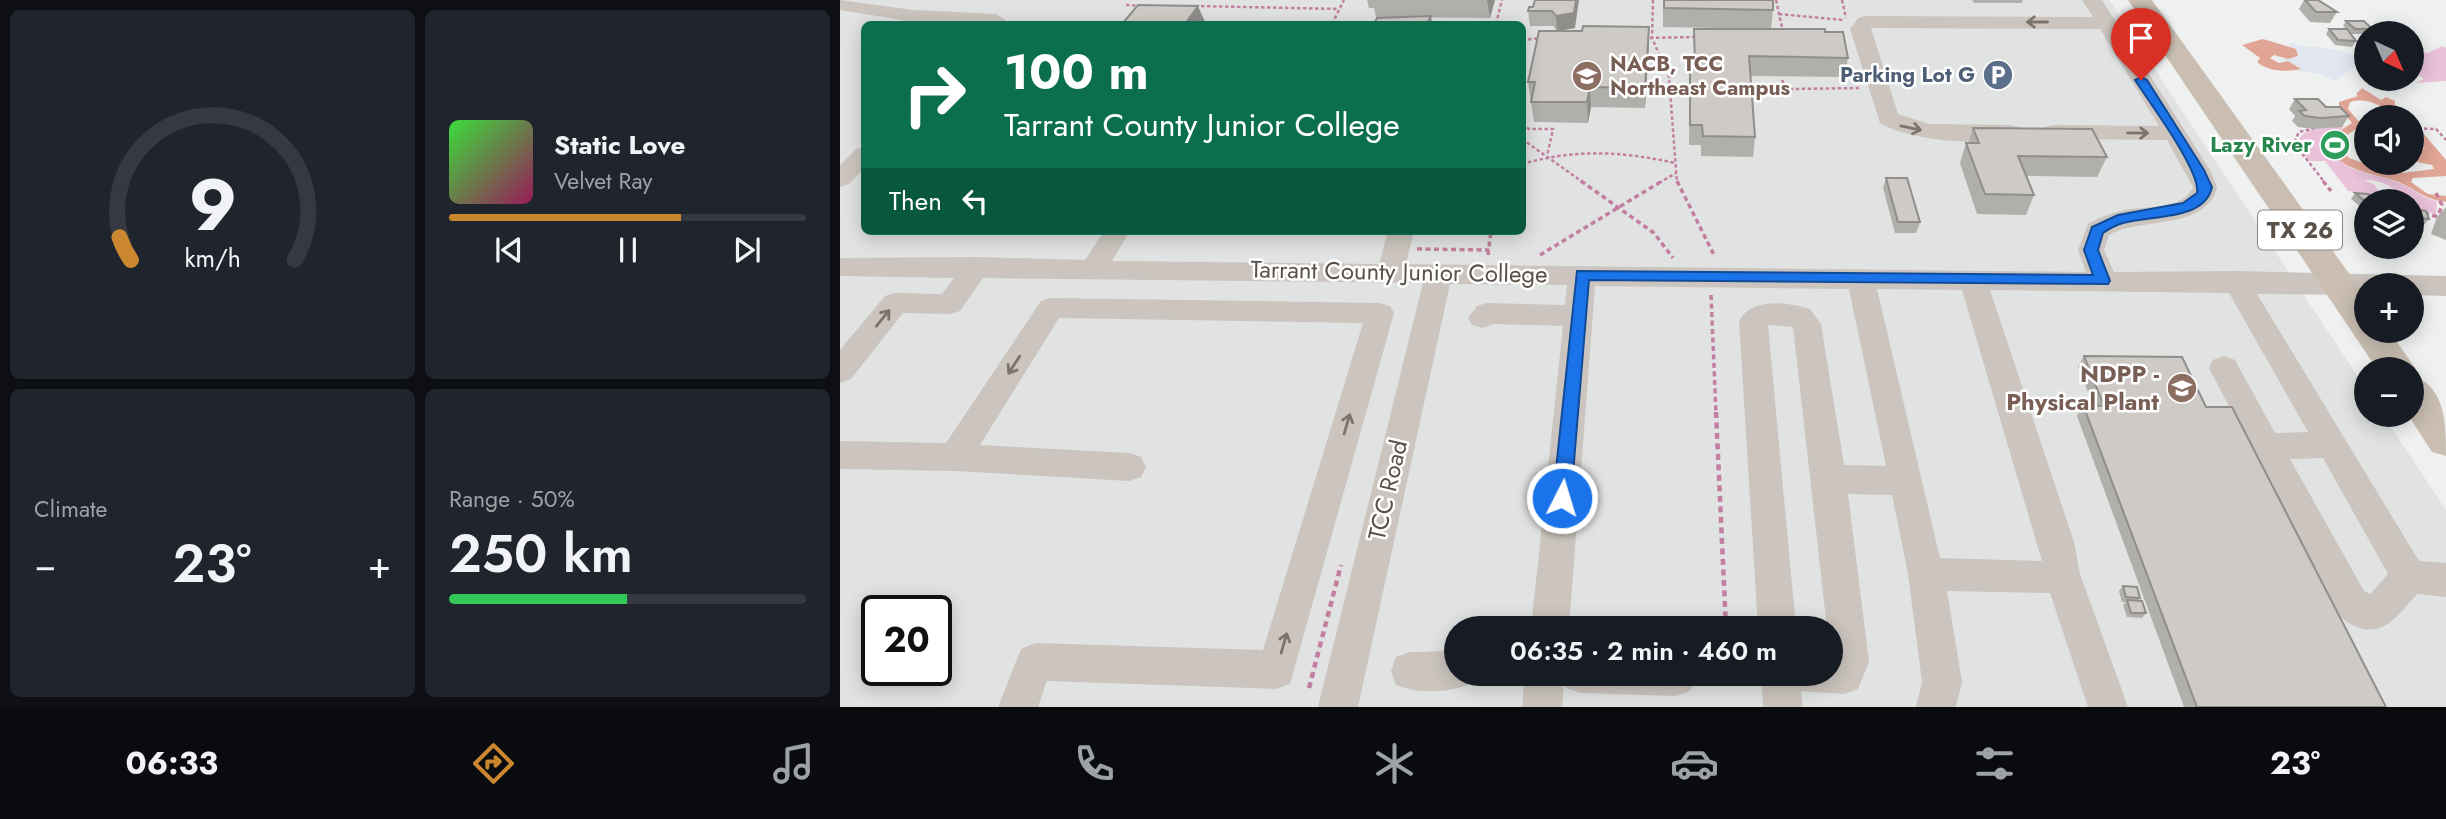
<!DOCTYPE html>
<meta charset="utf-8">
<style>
body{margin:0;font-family:Jost,sans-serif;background:#20242c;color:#f1f3f6;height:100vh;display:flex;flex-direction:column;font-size:26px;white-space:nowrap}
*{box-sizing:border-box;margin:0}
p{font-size:23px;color:#9ea1a6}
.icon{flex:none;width:38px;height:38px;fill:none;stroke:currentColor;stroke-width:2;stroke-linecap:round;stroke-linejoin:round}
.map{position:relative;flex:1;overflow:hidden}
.drawer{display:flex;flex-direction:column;gap:10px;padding:10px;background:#0d0f14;width:840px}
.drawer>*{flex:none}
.banner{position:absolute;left:21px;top:21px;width:665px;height:214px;border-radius:10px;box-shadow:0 4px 18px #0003;background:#0b6e4f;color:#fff;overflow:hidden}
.needle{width:46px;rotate:136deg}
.tools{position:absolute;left:1514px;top:21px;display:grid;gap:14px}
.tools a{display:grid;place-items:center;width:70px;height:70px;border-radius:50%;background:#171b24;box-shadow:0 4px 18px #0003;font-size:35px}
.speed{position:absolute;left:21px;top:595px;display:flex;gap:14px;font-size:35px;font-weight:700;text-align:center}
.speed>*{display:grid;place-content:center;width:91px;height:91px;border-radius:50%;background:#171b24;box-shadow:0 4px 18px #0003;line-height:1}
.speed .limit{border:4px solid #111;border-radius:10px;background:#fff;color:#111}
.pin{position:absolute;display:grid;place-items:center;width:60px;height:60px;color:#fff;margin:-72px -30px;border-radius:50% 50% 50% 0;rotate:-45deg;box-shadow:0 0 7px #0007}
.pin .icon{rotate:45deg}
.me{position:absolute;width:77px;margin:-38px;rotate:5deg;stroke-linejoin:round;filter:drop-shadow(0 0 5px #0008)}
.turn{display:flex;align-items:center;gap:24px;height:147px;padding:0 28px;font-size:32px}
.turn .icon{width:91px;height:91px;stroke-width:2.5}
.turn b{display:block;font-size:49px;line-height:60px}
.then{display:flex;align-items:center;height:66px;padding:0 28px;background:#0003;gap:14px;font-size:26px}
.big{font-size:52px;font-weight:600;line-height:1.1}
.drawer .tile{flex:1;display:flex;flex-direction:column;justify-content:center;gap:10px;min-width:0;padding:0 24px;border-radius:10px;background:#20242c}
.drawer .dial{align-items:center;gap:0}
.dial svg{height:182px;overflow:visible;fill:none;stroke:#363941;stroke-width:7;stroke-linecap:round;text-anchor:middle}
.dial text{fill:#f1f3f6;stroke:none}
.song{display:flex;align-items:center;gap:21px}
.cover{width:84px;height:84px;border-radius:10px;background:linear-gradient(135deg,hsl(120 70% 55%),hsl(330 70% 35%))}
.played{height:7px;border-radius:4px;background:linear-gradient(90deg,#cb872f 65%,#363941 65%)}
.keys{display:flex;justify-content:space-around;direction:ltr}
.heat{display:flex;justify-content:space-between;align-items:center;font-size:38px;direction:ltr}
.charge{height:10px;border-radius:5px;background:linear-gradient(90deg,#34c759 50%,#363941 0)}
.drawer .tiles{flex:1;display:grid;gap:10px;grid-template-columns:repeat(2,1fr)}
.trip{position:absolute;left:604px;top:616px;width:399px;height:70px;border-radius:35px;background:#171b24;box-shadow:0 4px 18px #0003;font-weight:600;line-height:70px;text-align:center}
.dock{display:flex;height:112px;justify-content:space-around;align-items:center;background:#090b0e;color:#9ea1a6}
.dock .icon{width:49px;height:49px}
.dock .current{color:#cb872f}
.dock b{font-size:32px;color:#f1f3f6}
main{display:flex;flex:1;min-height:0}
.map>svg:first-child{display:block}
.education{fill:#e0e3e2;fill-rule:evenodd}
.green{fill:#eac2da}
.sand{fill:#e2e6f0}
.water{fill:#e1a595}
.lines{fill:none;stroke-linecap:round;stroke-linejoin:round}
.path-far2{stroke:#c37fa1;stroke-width:2.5;stroke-dasharray:3.5 2.5;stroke-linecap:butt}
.path-far1{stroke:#c37fa1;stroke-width:3.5;stroke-dasharray:5 3.5;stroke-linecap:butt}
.path{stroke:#c37fa1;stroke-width:4.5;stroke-dasharray:6 4.5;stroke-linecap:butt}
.minor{fill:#ccc5bf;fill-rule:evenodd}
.major{fill:#cabeb2;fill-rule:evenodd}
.wall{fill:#b1afaa}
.shaded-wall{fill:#908e8b}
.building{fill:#cecbc6;stroke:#908e8b;stroke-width:2}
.oneway{stroke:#7c746c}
.route{fill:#1a73e8;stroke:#114b97;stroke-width:2}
.labels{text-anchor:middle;stroke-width:5;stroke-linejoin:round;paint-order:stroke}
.far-education-label{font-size:21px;font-weight:bold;fill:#785e54;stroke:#fff;text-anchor:start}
.far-service-label{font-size:21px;font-weight:bold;fill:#4e5e75;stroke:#fff;text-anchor:end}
.far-leisure-label{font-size:21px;font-weight:bold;fill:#27864d;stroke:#fff;text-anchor:end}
.shield{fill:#fff;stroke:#8c8580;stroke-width:2}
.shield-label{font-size:23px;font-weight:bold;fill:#5a5149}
.street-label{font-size:24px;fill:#5a5149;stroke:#fff}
.education-label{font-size:24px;font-weight:bold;fill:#785e54;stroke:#fff;text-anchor:end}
</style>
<main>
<section class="drawer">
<div class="tiles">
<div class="tile dial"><svg viewBox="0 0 100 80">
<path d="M14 69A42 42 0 1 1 86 69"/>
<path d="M14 69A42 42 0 0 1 9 59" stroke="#cb872f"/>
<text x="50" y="56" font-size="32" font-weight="700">9</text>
<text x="50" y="72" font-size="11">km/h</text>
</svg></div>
<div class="tile">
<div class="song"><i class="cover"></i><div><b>Static Love</b><p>Velvet Ray</p></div></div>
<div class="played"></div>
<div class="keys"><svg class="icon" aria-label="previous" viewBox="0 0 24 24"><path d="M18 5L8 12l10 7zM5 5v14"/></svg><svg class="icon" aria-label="pause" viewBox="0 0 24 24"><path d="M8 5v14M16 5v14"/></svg><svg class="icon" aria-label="next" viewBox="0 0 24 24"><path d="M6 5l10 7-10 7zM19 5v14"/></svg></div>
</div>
<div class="tile"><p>Climate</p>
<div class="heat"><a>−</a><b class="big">23°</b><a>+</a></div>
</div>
<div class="tile"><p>Range · 50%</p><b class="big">250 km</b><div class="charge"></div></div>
</div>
</section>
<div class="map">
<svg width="1606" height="707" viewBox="0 0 1606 707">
<rect width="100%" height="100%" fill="#eff1f1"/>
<path class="education" d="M0 0H1269L1526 389V415H1543L1606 510V707H0ZM24 24H682V231H24ZM37 611H96V670H37ZM616 628H990V674H616Z"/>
<path class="green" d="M1602 46 1606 48V81L1575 83 1584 79 1572 70V51L1588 53Z
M1504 126 1491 140C1492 173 1535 173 1557 182 1572 187 1581 198 1597 201L1596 214 1575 208 1572 201H1566C1555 187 1542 179 1524 180L1535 185 1539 193 1537 196 1508 191 1485 161H1470L1459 149 1460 137 1468 130Z"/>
<path class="sand" d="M1451 43C1461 48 1468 46 1479 47 1494 49 1509 53 1523 59L1496 81 1479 74 1458 71V66L1440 60 1439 58 1448 59 1460 53 1449 46Z"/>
<path class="water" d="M1423 39 1456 49 1458 56 1448 59 1434 55 1430 58 1439 63 1448 61 1461 69C1448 72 1428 72 1417 62L1420 58 1402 45Z
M1522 88 1541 100 1546 97 1555 101V108L1568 117C1547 117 1537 95 1510 102L1508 109 1522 125 1504 137 1499 145 1509 158 1555 174 1594 169 1592 165 1572 161V147L1585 149 1572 130V120L1606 160V176L1573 178 1571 182 1588 194 1606 196V202C1585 200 1574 188 1556 181 1537 174 1480 168 1493 135L1512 123 1499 108V102L1518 96 1516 94Z"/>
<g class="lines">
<path class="path-far2" d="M813 0 812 38 829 77 837 183
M936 0 943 32
M1002 0 1006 18
M286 5 302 6
M355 6 499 9
M939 14 1003 20
M492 24 504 0
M656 24 662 0
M804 38 856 37
M682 40 702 38
M942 80 945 86 952 89 1019 88
M682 124 689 129H713L707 156
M1475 128 1459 132 1454 143 1485 183
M1572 128 1596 129 1606 140
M1517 131 1526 128
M682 139 744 183
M1572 144 1576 147
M682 164C735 149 781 151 835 163
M819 183 836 173"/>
<path class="path-far1" d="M741 181 814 233 833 258
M837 181 875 257
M1483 181 1491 191
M1596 193 1602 205 1598 216
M1584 213 1606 219
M577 249 649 250
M648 255 651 231
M700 255 822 181
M871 295 876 414"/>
<path class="path" d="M876 412 886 628
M888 674 889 685
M469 688 501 565"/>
<path class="minor" d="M0 0 74 10 156 14 166 20 162 24 74 22 0 10Z
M1242 0H1262L1370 170 1377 187C1367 231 1299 217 1269 235L1264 250 1274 272 1396 271 1606 276V296L1572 295V285H1526V295L1417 294 1579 561 1606 563V597L1577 594C1552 623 1535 646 1498 615L1369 368 1373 360 1384 356 1395 360 1435 433 1468 432 1389 293 1150 290 1234 542 1240 574 1288 707H1248L1210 593 1107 591 1122 682 1116 707H1076L1082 682 1068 574 1052 495 1008 494 1029 662 1018 689 1004 694 961 691 963 707H923L921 674H990V628H987L953 327 928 325 956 628H918L899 321C912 297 947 302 970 309L981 324 1004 465 1046 466 1009 289 755 286 729 628H691L723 326 654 324 642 328 632 325 628 318 637 306 647 303 725 305 727 285 610 284 518 707H478L583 283 143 278 120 311 110 314 63 313 11 379 0 383V350L45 296 55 293 102 294 114 278 0 276V258L137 257 245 260 264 231H290L272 261 539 264 548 231H574L566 264 1246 272 1238 250 1248 224C1260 217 1272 213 1285 210 1305 206 1344 210 1353 187L1327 140 1213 139 1205 137 1201 132 1205 127 1213 125 1319 126 1260 29 1031 28 1058 114 1089 124 1170 125 1178 127 1182 132 1178 137C1141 146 1073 142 1040 123L1010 29 1018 18 1025 16 1253 17ZM1037 289 1122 290 1202 561 1100 558ZM1483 458 1548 574 1530 594 1524 591 1450 459Z
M24 147V168L9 184 0 187V165L16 149Z
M211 298 540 303 550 306 554 313 450 684 436 689 207 681 198 707H158L181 649 195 643 423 650 523 323 219 318 140 445 289 453 301 457 306 467 301 477 289 481 115 471 0 469V441L106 443 201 301Z
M616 651V674H634L630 684C608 693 578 694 556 685L551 671 556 657 570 652Z
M685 674H854L856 677 850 691 836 696 740 693 726 688 724 682 722 707H682Z"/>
<path class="major" d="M1288 0H1312L1526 297V331H1549L1576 369 1572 375C1606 387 1606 424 1606 456L1592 452 1568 415H1572V369H1537Z"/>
</g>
<path class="wall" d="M527 0H655L650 18 536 17 534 8H529Z
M695 0 735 28 719 31H742L809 27 805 108 751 107 748 123 694 122 688 82 717 31 713 26H690L688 11 693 7Z
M823 0H933V10L931 29 823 27Z
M1132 0H1183L1182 3H1134Z
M1464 0H1478L1497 12 1490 23 1470 22 1459 9Z
M1506 21 1532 29 1529 33H1526V34H1512L1503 26Z
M854 29 985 32 1008 58 1004 77 910 76 915 137 913 157 861 156V145H849L850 64H854Z
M1489 29 1516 41 1512 47 1495 45 1486 34Z
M1538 79H1571L1561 88Z
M1455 99 1486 107 1509 116 1502 127 1474 129 1458 127 1452 121 1455 116 1449 109Z
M1133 128 1267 157 1257 177 1187 176 1194 195 1186 215 1137 214 1120 163 1126 143H1128Z
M1046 178 1080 222 1076 233H1055L1043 188Z
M1515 193 1526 201V211L1511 199Z
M1606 207V240L1591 234 1597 217Z
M1572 209 1589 219 1584 225 1572 223Z
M1244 356 1366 407 1546 707H1344L1237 416 1243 405H1253L1238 366Z
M1283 586 1300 598 1298 601 1306 613 1302 618 1287 617 1283 605 1286 602H1282L1279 591Z"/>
<path class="shaded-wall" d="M647 0H655L650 18Z
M736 0H739L735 28 717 31 716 16Z
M358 6 366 24H345Z
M591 16 592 24H587Z
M809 27V46L805 108V88Z
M1568 79H1571L1561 88Z
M750 87 751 107 748 123 747 102Z"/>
<path class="building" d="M695 0H736L734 13 716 16 712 11H688L689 7H693Z
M824 0H933V10L824 8Z
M1465 0H1478L1497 12H1476Z
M298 5 358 6 345 24H282Z
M591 16 587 24H534L537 18Z
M1506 21H1524L1532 29H1515Z
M743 26 809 27 805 88 750 87 747 102H691L695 82H688L699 31H742Z
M854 29H985V32H1003L1008 58 909 56 915 137 863 136 862 125H850V64H855Z
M1489 29H1507L1516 41 1498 40Z
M1455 99H1478L1486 107H1500L1509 116 1481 118 1465 116 1459 111 1466 110Z
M1133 128 1252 129 1267 157 1178 156 1194 195 1145 194 1126 143H1139Z
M1046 178H1067L1080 222H1058Z
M1515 193 1528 194 1542 201 1526 202Z
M1572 209 1586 211 1589 219 1572 217Z
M1244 356 1342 357 1366 407H1392L1546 707H1357L1243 405 1264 406Z
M1283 586 1297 587 1300 598 1286 597Z
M1287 600 1302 601 1306 613H1291Z"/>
<defs><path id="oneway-shaft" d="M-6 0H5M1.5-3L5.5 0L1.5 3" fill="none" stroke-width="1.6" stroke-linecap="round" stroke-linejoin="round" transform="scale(1.75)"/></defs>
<g class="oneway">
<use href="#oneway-shaft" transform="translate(1197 22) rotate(-180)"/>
<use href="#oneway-shaft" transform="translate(1071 128) rotate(12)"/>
<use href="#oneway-shaft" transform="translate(1298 133) rotate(1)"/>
<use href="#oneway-shaft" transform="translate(43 318) rotate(-51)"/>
<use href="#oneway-shaft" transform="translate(174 365) rotate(123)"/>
<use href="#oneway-shaft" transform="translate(507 424) rotate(-74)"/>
<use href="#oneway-shaft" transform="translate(444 643) rotate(-74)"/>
</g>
<path class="route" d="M1301 77 1307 80 1364 170 1372 187C1365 221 1310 215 1283 223 1276 225 1269 229 1263 233L1258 250 1270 281 1268 284 749 280 731 498 728 504H715L713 498 737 271 1253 275 1244 250 1252 227 1278 215 1343 203 1357 193C1361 171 1309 102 1295 80Z"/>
<defs>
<g id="parking-disc" transform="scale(1.575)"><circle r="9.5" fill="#5c6f8a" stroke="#fff"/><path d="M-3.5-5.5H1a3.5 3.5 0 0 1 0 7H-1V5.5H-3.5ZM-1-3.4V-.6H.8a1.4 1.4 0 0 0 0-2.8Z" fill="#fff"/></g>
<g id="university-disc" transform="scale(1.575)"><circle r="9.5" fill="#8d6e63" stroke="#fff"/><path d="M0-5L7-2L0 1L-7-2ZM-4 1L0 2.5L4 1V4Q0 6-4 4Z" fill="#fff"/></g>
<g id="stadium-disc" transform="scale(1.575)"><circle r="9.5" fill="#2e9e5b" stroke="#fff"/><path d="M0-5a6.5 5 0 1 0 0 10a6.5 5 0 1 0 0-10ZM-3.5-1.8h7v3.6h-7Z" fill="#fff"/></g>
</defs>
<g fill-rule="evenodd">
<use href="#parking-disc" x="1158" y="75"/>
<use href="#university-disc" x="747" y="76"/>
<use href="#stadium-disc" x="1495" y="145"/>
<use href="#university-disc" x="1342" y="388"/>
</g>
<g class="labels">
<g class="far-education-label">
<text x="770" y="71">NACB, TCC<tspan x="770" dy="24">Northeast Campus</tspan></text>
</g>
<g class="far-service-label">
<text x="1135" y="82">Parking Lot G</text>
</g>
<g class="far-leisure-label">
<text x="1472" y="152">Lazy River</text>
</g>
<rect class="shield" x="1418" y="210.5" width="84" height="39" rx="5"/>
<g class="shield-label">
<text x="1460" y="238">TX 26</text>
</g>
<g class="street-label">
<text transform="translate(559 272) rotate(1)" y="8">Tarrant County Junior College</text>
<text transform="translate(548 490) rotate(-77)" y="8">TCC Road</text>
</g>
<g class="education-label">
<text x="1319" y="382">NDPP -<tspan x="1319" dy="28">Physical Plant</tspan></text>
</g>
</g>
</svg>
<div class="tools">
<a><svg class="needle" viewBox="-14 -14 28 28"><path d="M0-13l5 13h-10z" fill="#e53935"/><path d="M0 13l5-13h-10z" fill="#9ea1a6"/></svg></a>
<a><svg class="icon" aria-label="sound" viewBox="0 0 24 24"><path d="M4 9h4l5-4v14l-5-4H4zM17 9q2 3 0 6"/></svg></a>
<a><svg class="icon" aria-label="layers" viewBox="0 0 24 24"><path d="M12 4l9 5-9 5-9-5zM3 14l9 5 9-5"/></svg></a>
<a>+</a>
<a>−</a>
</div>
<div class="speed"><div class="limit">20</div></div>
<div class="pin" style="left:1301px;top:80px;background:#d93025"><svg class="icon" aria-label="arrive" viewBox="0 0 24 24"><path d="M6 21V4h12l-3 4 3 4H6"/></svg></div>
<svg class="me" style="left:722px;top:498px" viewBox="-20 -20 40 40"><circle r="17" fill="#1a73e8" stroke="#fff" stroke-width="3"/><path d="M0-11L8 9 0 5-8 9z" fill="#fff"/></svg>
<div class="trip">06:35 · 2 min · 460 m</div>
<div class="banner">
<div class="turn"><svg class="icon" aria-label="right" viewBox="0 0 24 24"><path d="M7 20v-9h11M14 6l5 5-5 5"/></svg><div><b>100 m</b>Tarrant County Junior College</div></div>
<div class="then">Then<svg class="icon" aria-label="left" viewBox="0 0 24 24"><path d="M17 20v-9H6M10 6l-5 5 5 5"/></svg></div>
</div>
</div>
</main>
<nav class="dock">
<b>06:33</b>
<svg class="icon current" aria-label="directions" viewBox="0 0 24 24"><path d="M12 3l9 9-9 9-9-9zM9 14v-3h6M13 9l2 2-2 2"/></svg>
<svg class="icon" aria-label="music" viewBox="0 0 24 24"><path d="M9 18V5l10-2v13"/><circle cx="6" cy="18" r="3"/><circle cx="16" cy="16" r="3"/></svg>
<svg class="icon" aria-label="phone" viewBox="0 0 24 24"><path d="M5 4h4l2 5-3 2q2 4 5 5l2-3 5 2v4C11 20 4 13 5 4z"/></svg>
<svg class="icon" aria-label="climate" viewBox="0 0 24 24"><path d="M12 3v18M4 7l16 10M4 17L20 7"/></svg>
<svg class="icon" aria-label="car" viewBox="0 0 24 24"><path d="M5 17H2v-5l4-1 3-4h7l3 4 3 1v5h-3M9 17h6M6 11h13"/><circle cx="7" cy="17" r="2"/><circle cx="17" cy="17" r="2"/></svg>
<svg class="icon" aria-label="filters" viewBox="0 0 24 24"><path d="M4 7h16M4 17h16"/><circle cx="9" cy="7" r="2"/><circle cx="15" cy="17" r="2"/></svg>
<b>23°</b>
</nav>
